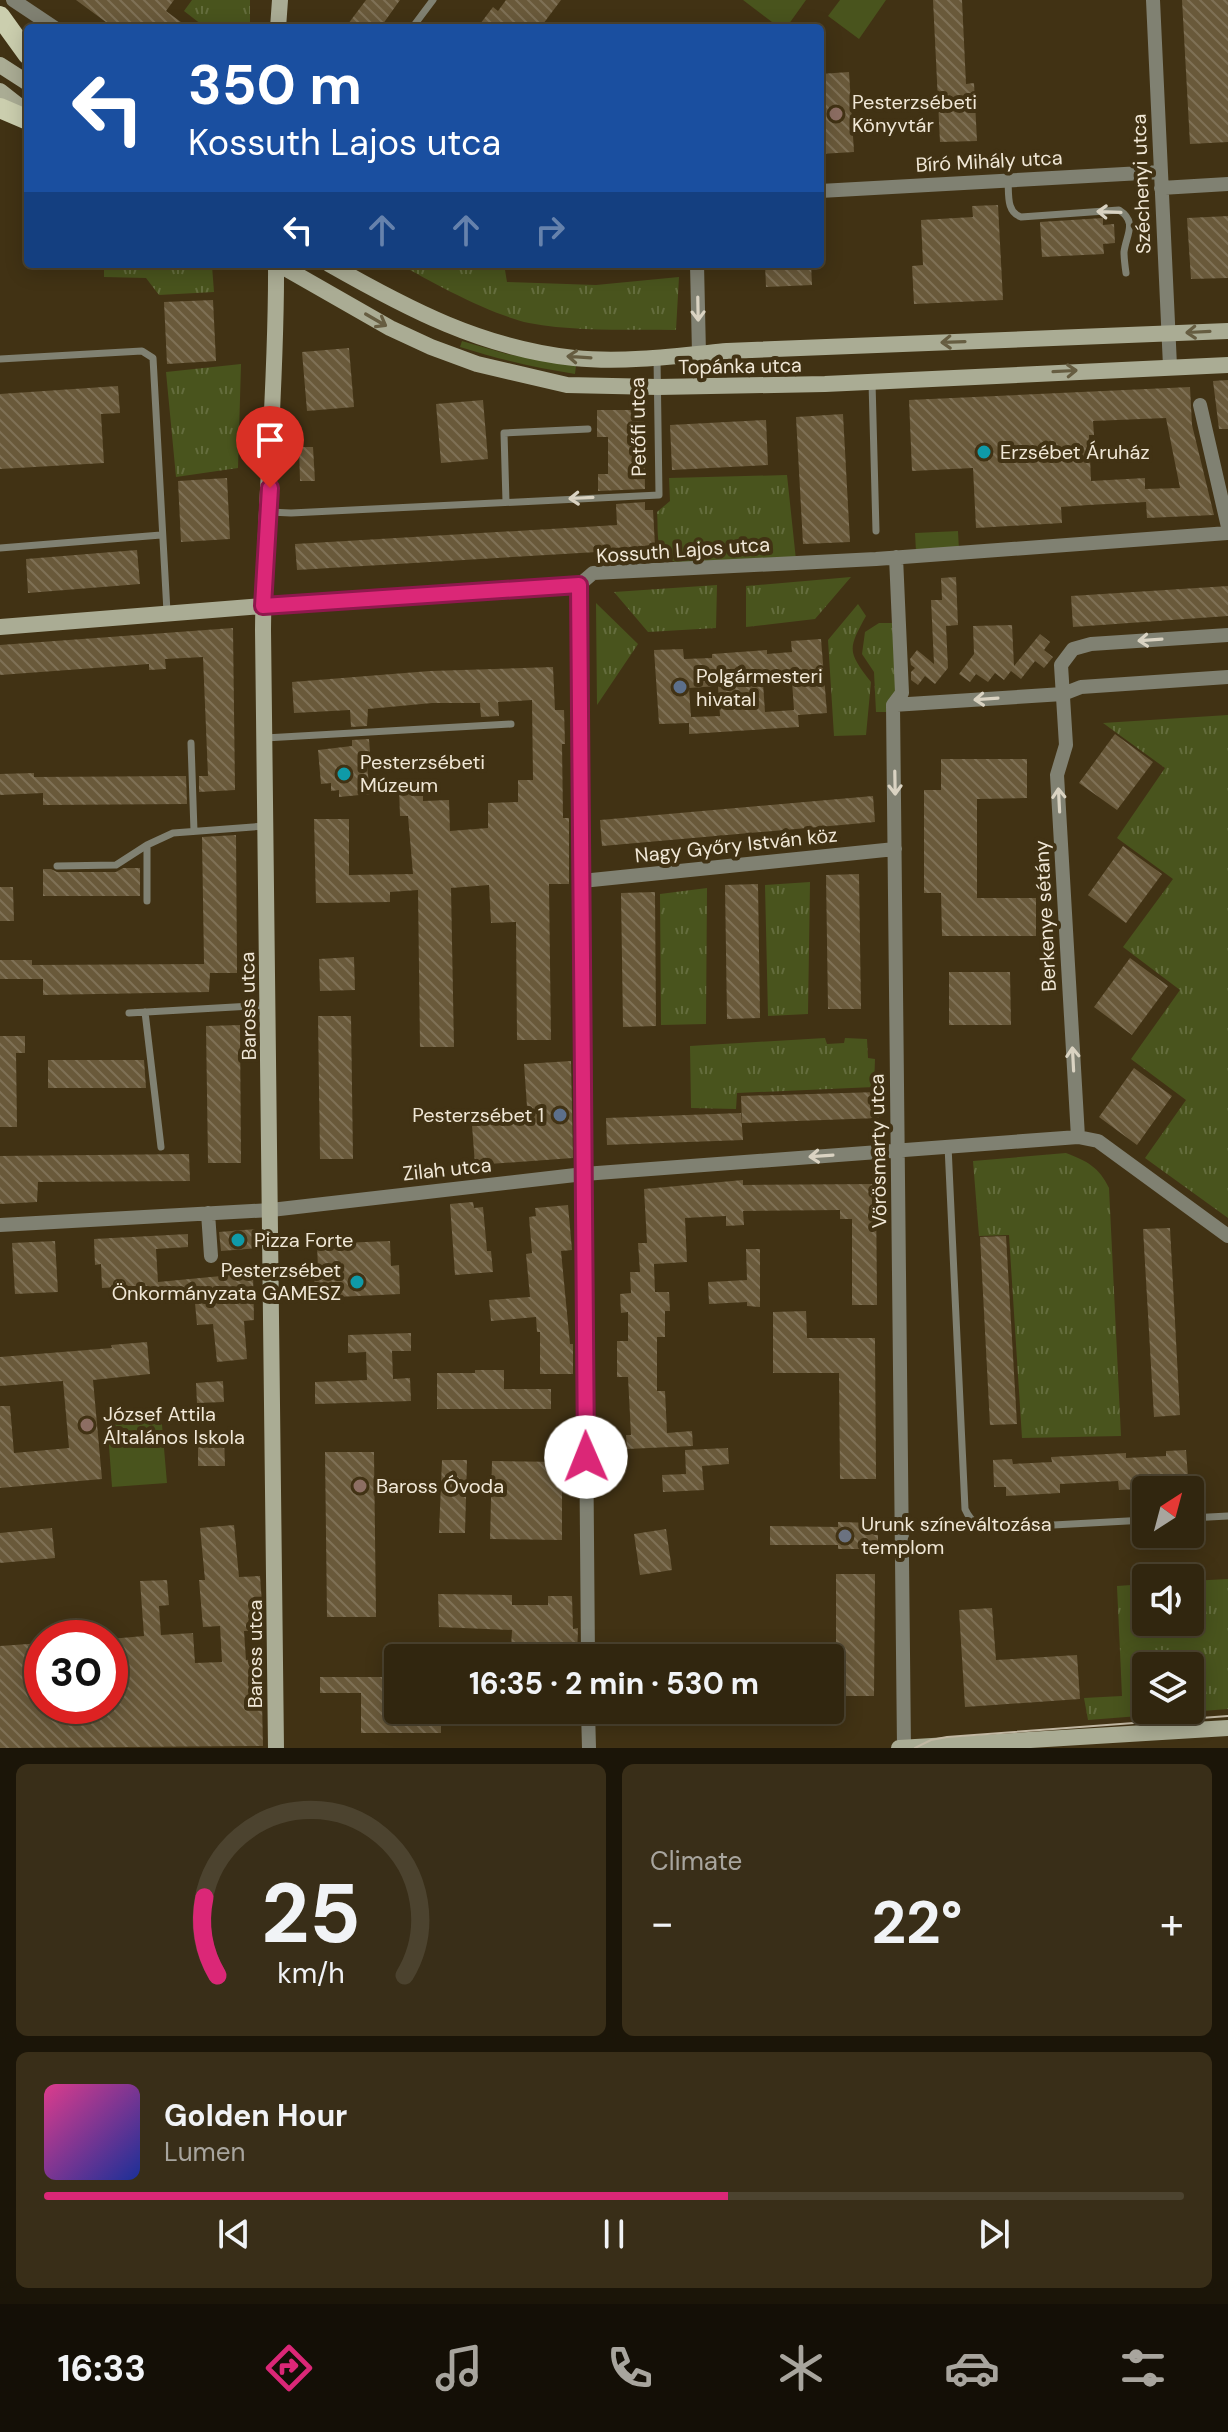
<!DOCTYPE html>
<meta charset="utf-8">
<style>
body{margin:0;font-family:"DM Sans",sans-serif;background:#392e18;color:#f1f3f6;height:100vh;display:flex;flex-direction:column;font-size:30px;white-space:nowrap}
*{box-sizing:border-box;margin:0}
p{font-size:26px;color:#a8a59e}
.icon{flex:none;width:44px;height:44px;fill:none;stroke:currentColor;stroke-width:2;stroke-linecap:round;stroke-linejoin:round}
.map{position:relative;height:1748px;overflow:hidden}
.side{display:flex;flex-direction:column;gap:16px;padding:16px;background:#1b1508;flex:1}
.side>*{flex:none}
.banner{position:absolute;left:24px;top:24px;width:800px;height:244px;border-radius:8px;box-shadow:0 4px 20px #0003,0 0 0 2px #4c432f;background:#1a4fa0;color:#fff;overflow:hidden}
.needle{width:52px;rotate:36deg}
.controls{position:absolute;left:1132px;top:1476px;display:grid;gap:16px}
.controls a{display:grid;place-items:center;width:72px;height:72px;border-radius:8px;background:#31260f;box-shadow:0 4px 20px #0003,0 0 0 2px #4c432f;font-size:40px}
.speed{position:absolute;left:24px;top:1620px;display:flex;gap:16px;font-size:40px;font-weight:700;text-align:center}
.speed>*{display:grid;place-content:center;width:104px;height:104px;border-radius:50%;background:#31260f;box-shadow:0 4px 20px #0003,0 0 0 2px #4c432f;line-height:1}
.speed .limit{border:12px solid #d22;background:#fff;color:#111}
.pin{position:absolute;display:grid;place-items:center;width:68px;height:68px;color:#fff;margin:-82px -34px;border-radius:50% 50% 50% 0;rotate:-45deg;box-shadow:0 0 8px #0007}
.pin .icon{rotate:45deg}
.me{position:absolute;width:88px;margin:-44px;rotate:359deg;stroke-linejoin:round;filter:drop-shadow(0 0 6px #0008)}
.turn{display:flex;align-items:center;gap:28px;height:168px;padding:0 32px;font-size:36px}
.turn .icon{width:104px;height:104px;stroke-width:2.5}
.turn b{display:block;font-size:56px;line-height:68px}
.lanes{display:flex;align-items:center;height:76px;padding:0 32px;background:#0003;justify-content:center;gap:40px;direction:ltr}
.lanes .off{opacity:.35}
.big{font-size:60px;font-weight:700;line-height:1.1}
.side .card{flex:1;display:flex;flex-direction:column;justify-content:center;gap:12px;min-width:0;padding:0 28px;border-radius:12px;background:#392e18}
.side .dial{align-items:center;gap:0}
.dial svg{height:208px;overflow:visible;fill:none;stroke:#4c432f;stroke-width:7;stroke-linecap:round;text-anchor:middle}
.dial text{fill:#f1f3f6;stroke:none}
.song{display:flex;align-items:center;gap:24px}
.cover{width:96px;height:96px;border-radius:12px;background:linear-gradient(135deg,hsl(330 70% 55%),hsl(230 70% 35%))}
.played{height:8px;border-radius:4px;background:linear-gradient(90deg,#db2777 60%,#4c432f 60%)}
.keys{display:flex;justify-content:space-around;direction:ltr}
.heat{display:flex;justify-content:space-between;align-items:center;font-size:44px;direction:ltr}
.side .tiles{flex:1;display:grid;gap:16px;grid-template-columns:1fr 1fr}
.card:last-child{grid-column:span 2}
.trip{position:absolute;left:384px;top:1644px;width:460px;height:80px;border-radius:8px;background:#31260f;box-shadow:0 4px 20px #0003,0 0 0 2px #4c432f;font-weight:700;line-height:80px;text-align:center}
.menu{display:flex;height:128px;justify-content:space-around;align-items:center;background:#140f06;color:#a8a59e}
.menu .icon{width:56px;height:56px}
.menu .selected{color:#db2777}
.menu b{font-size:36px;color:#f1f3f6}
.map>svg:first-child{display:block}
.grass{fill:#49541d}
.park{fill:url(#park-tufts);fill-rule:evenodd}
.building{fill:url(#building-back-hatch);fill-rule:evenodd}
.lines{fill:none;stroke-linecap:round;stroke-linejoin:round}
.lane{stroke:#808172;stroke-width:7}
.street{stroke:#808172;stroke-width:14}
.secondary{stroke:#aaac94;stroke-width:16}
.primary{stroke:#cbceae;stroke-width:20}
.tram{stroke:#c1b7a2;stroke-width:2}
.oneway{stroke:#dad3c2}
.oneway2{stroke:#665d41}
.route-casing{stroke:#8e194d;stroke-width:20}
.route{stroke:#db2777;stroke-width:14}
.education-dot{fill:#8d6e63;stroke:#413214;stroke-width:3}
.culture-dot{fill:#0f9aa8;stroke:#413214;stroke-width:3}
.service-dot{fill:#5c6f8a;stroke:#413214;stroke-width:3}
.worship-dot{fill:#6b7280;stroke:#413214;stroke-width:3}
.labels{text-anchor:middle;stroke-width:8;stroke-linejoin:round;paint-order:stroke}
.poi-label{font-size:20px;fill:#f0e7d6;stroke:#413214;text-anchor:start}
.street-label{font-size:20px;fill:#f0e7d6;stroke:#413214}
</style>
<div class="map">
<svg width="1228" height="1748" viewBox="0 0 1228 1748">
<defs>
<pattern id="park-tufts" width="24" height="20" patternUnits="userSpaceOnUse" patternTransform="scale(2)"><rect width="24" height="20" fill="#49541d"/><path d="M3 7l-1-3M5 7V3M7 7l1-3M15 17l-1-3M17 17v-4M19 17l1-3" fill="none" stroke="#646d3d"/></pattern>
<pattern id="building-back-hatch" width="6" height="6" patternUnits="userSpaceOnUse" patternTransform="scale(2)"><rect width="6" height="6" fill="#69593a"/><path d="M-1 5l2 2M0 0l6 6M5-1l2 2" fill="none" stroke="#7f7156"/></pattern>
</defs>
<rect width="100%" height="100%" fill="#413214"/>
<path class="grass" d="M743 0H806L786 28H780Z
M840 0H886L859 39 828 16Z
M462 341 507 354 576 366 575 374C535 368 498 359 460 347Z
M958 531 959 550 916 552 915 533Z
M161 1413 167 1483 112 1487 107 1419Z"/>
<path class="park" d="M192 0H250V28H206L184 11Z
M104 264H208L212 266 214 292 159 295 146 278 104 277Z
M400 264H504L507 282 596 285 679 277 676 330C628 329 576 332 529 323 492 315 432 283 400 264Z
M241 364 238 468 176 477 166 372Z
M787 475 796 560 678 563C653 554 659 535 657 512L670 501 669 478Z
M851 577 815 619 746 627V586Z
M717 585 716 628 648 632 614 592Z
M596 603 638 644 597 705Z
M858 604 866 616C847 650 848 652 871 682L866 735 834 736 828 640Z
M879 623H899L902 693 886 712H876L874 672 862 654 865 632Z
M1228 715V1218L1145 1158 1186 1100 1131 1059 1180 990 1123 947 1173 879 1117 838 1165 768 1103 723Z
M810 882 808 1014 768 1016 765 885Z
M707 888 706 1024 661 1025 660 894Z
M825 1038 827 1044 844 1043 845 1038 867 1039 868 1058 875 1059 874 1087 737 1093 736 1109 691 1108 690 1046Z
M1066 1153C1087 1161 1099 1167 1109 1188L1121 1436 1022 1438 1009 1235 979 1236 973 1161Z
M1228 1579V1709L1088 1720 1084 1698 1122 1696 1117 1586 1146 1584V1622H1190V1581ZM1146 1666H1190V1710H1146Z"/>
<path class="building" d="M76 0H174L166 11 189 28H114Z
M366 0H400L380 28H345Z
M506 0H561L540 28H477L493 7 498 11Z
M933 0H962L966 84 974 83 977 141 940 142Z
M1182 0H1228V142L1190 144Z
M849 72 854 152 820 154V74Z
M998 205 1003 300 914 304 912 266 923 265 921 220 973 217 972 206Z
M1228 216V278L1191 279 1187 218Z
M1103 218V225L1114 224 1115 243 1103 244 1104 254 1042 257 1040 222Z
M765 264H811L812 285 766 287Z
M213 300 216 361 167 364 164 302Z
M349 348 354 407 307 411 302 352Z
M1228 380V429H1219L1213 381Z
M118 386 120 413 101 414 104 463 0 469V394Z
M1190 387 1192 425 1214 515 1147 518 1146 502 1088 505 1061 507 1062 523 976 528 973 468 912 471 909 400ZM1166 418 1180 488 1145 489V478L1091 481 1089 435H1094L1093 421Z
M483 400 488 459 441 463 436 404Z
M597 410H636L644 418 645 489 598 491V474H608V437H597Z
M843 414 850 542 803 544 796 417Z
M766 420 768 465 672 470 670 425Z
M299 447H313L315 481H300Z
M227 478 230 539 181 542 178 481Z
M645 502V510H653L655 546 614 548V551L297 570 295 544 617 525 616 504Z
M137 550 140 584 28 593 26 559Z
M956 577 958 625 946 626 948 668 935 684 925 676 918 685 911 680V672L915 668 911 665 910 659 917 650 934 664 931 600H942L941 578Z
M1228 586V616L1073 627 1071 596Z
M1012 625 1014 666 1040 634 1050 642 1044 650 1053 657 1044 668 1035 661 1021 679 1011 671 1004 680 995 673 988 682 976 674 970 682 959 674 974 654 973 626Z
M233 628 235 790 199 792V776H208L203 657 165 659 166 669 149 670V664L0 675V645Z
M821 639 827 713 798 715 799 727 689 734V723L659 724 654 650 683 649 684 659 712 658V654L767 650V654L792 652 791 641ZM792 681 794 710 765 712 763 683ZM718 686 720 716 691 717 689 688Z
M553 667 555 710H564L565 744H562L563 818H569V884H549L551 1040H517L516 922 491 923 489 885 451 888 454 1047H420L418 890 390 892V902L316 903 314 819H349V875L413 874 408 816H400L399 789 423 788V801L449 800 450 831 488 828V803L518 802V780H533L532 700 498 702 499 716 481 717 480 703H432L368 709 367 726 351 727 350 710 294 713 292 682 430 671Z
M1115 734 1153 762 1117 810 1079 783Z
M369 739 371 765H367L370 794 339 797V790L331 791V783L321 784 318 750 352 746V740Z
M941 759H1027V798L977 799V898H1036V936H942L941 893H924V790H941Z
M34 773V777L186 776 187 804 43 805V793L0 795V774Z
M873 796 875 822 602 846 600 820Z
M236 835 237 973H210L209 992 43 995V979H0V960H32V965L204 964 202 837Z
M1123 846 1162 874 1126 923 1088 895Z
M123 868H140V896H43V869H51L57 872H116Z
M859 874 861 1009H828L826 875Z
M758 884 760 1018 727 1019 725 885Z
M0 887H13L14 921H0Z
M655 892 656 1026 623 1027 621 893Z
M354 957 355 990 320 991 319 959Z
M1130 958 1168 986 1132 1035 1094 1007Z
M949 972H1010L1011 1025H949Z
M318 1016H351L353 1159H320Z
M240 1025 241 1163H208L206 1026Z
M0 1036H25V1053H16L17 1127H0Z
M48 1060H144L146 1088H48Z
M571 1061 573 1158 475 1165 472 1125 528 1121 524 1064Z
M1134 1068 1172 1096 1137 1145 1099 1117Z
M878 1092 879 1118 742 1123 741 1096Z
M741 1113 743 1140 607 1145 606 1118Z
M189 1154 190 1181 38 1182 37 1202 0 1204V1156Z
M743 1180V1185L876 1184 877 1305H852V1219H840V1210L743 1211 744 1225 726 1226V1216L685 1218 687 1262 654 1264 655 1292H669L670 1311H665V1337H657V1391H665L667 1433 692 1431 693 1446 627 1449 626 1435H631L628 1377H617V1341H628V1312L621 1313 620 1294 631 1293 630 1272H640L638 1243H647L644 1189Z
M473 1202 474 1208 483 1207 487 1251H491L493 1272 455 1275 450 1204Z
M568 1205 572 1250 561 1251 570 1344H573V1374H540V1332H537L536 1317 491 1321 489 1300 530 1297 526 1254 532 1253 529 1217 536 1216 535 1208Z
M1170 1228 1180 1415 1154 1417 1143 1229Z
M256 1229 258 1248 221 1251 219 1232Z
M188 1234V1247L156 1249 158 1282 253 1273 254 1320 244 1321 247 1359 217 1362 213 1324 197 1325 194 1292 137 1296 136 1286 102 1288 101 1264 95 1265 94 1239Z
M1006 1236 1017 1424 990 1425 980 1237Z
M55 1241 58 1292 15 1294 12 1243Z
M390 1241 391 1266 399 1265 400 1294 315 1298 314 1269H318L317 1244Z
M746 1249H760V1307L747 1306V1302L709 1304 708 1282 747 1280Z
M806 1311 807 1338H875L876 1479H840L839 1373H773V1312Z
M411 1333V1351H392L393 1379 410 1378 411 1401 315 1404V1382L367 1380 366 1352 348 1353V1335Z
M147 1342 150 1374 93 1380 102 1479 0 1488V1406H10L14 1453 69 1448 63 1381 0 1386V1357L112 1348 111 1345Z
M475 1370H504V1389H551V1409H437V1373H475Z
M223 1381 224 1402 197 1403 196 1383Z
M224 1437 225 1466H198V1438Z
M728 1448 729 1464 702 1466 704 1490 663 1492 662 1475 686 1474 685 1450Z
M1186 1450 1188 1477H1178V1487L1119 1490 1118 1481 1060 1484V1493L1006 1496V1487H994L993 1460 1012 1459 1013 1464 1052 1462 1051 1457 1126 1453V1458L1166 1456V1451Z
M325 1452H374L376 1617H327Z
M442 1460H467L465 1533H439Z
M492 1461 562 1462V1540L490 1539Z
M838 1522 878 1523V1549H838V1545H770V1526L838 1527Z
M234 1525 239 1577 260 1576 264 1630 244 1631 246 1660 261 1658 263 1746 0 1748V1646L42 1643V1706H110V1639L144 1636 140 1581 167 1580 169 1605 159 1606 161 1635 193 1633 195 1663 222 1662 220 1626 203 1627 199 1580H205L200 1528Z
M52 1528 55 1558 0 1563V1533Z
M666 1529 672 1570 640 1575 634 1534Z
M836 1574H875L874 1696H844V1717H830V1658H720V1645L836 1646Z
M438 1594 512 1595V1605H548V1596H572L573 1629 578 1628 577 1658H552V1644L511 1648 512 1630 439 1627Z
M992 1608 996 1660 1077 1655 1080 1699 965 1707 959 1610Z
M320 1677H398V1710H441V1733H361V1693H320Z"/>
<g class="lines">
<path class="lane" d="M412 28 433 0
M1008 180C1009 194 1006 212 1021 217L1119 210C1138 222 1126 235 1124 252 1124 259 1125 266 1126 273
M0 359 142 351 153 358 167 612
M872 382 876 531
M506 502 504 433 588 429
M269 512 291 513 659 495 657 358
M0 548 161 535
M265 738 511 724
M191 743 194 831
M147 845V901
M57 866 116 865 147 845 173 833 265 826
M145 1012 161 1147
M129 1013 267 1005
M948 1146 965 1509C972 1525 981 1526 998 1528L1146 1520
M1190 1518 1228 1516"/>
<path class="street" d="M13 0 55 28
M1153 0 1170 366
M1161 188 1228 184
M820 191 1160 172
M697 264 699 354
M1200 405 1228 527
M896 557 902 693 893 705 904 1748
M579 585 588 1658
M263 606 579 585 593 573 876 559 1228 533
M893 705 1063 694 1081 687 1228 677
M582 881 895 849
M1078 1137 1057 775 1066 745 1061 665 1073 649 1091 644 1228 635
M208 1213 211 1256
M0 1225 271 1210 584 1174 1078 1137 1098 1141 1228 1236
M588 1710 589 1748"/>
<path class="secondary" d="M278 28 280 0
M0 65 28 83
M0 91 28 113
M278 264 390 328 431 347 477 364 567 385 658 387 825 384 1228 365
M329 264C408 309 482 348 574 358 624 363 677 356 727 351L1228 331
M0 627 263 606
M276 1748 263 630C264 508 277 386 276 264
M899 1748 1228 1728"/>
<path class="primary" d="M0 16 28 55
M0 108 28 120"/>
<path class="tram" d="M915 1748 931 1740 947 1737 1228 1716"/>
</g>
<defs><path id="oneway-shaft" d="M-6 0H5M1.5-3L5.5 0L1.5 3" fill="none" stroke-width="1.6" stroke-linecap="round" stroke-linejoin="round" transform="scale(2)"/></defs>
<g class="oneway">
<use href="#oneway-shaft" transform="translate(1109 212) rotate(-178)"/>
<use href="#oneway-shaft" transform="translate(698 309) rotate(89)"/>
<use href="#oneway-shaft" transform="translate(581 498) rotate(177)"/>
<use href="#oneway-shaft" transform="translate(1150 640) rotate(176)"/>
<use href="#oneway-shaft" transform="translate(986 699) rotate(176)"/>
<use href="#oneway-shaft" transform="translate(895 783) rotate(89)"/>
<use href="#oneway-shaft" transform="translate(1059 800) rotate(-93)"/>
<use href="#oneway-shaft" transform="translate(1073 1059) rotate(-93)"/>
<use href="#oneway-shaft" transform="translate(821 1156) rotate(176)"/>
</g>
<g class="oneway2">
<use href="#oneway-shaft" transform="translate(376 320) rotate(30)"/>
<use href="#oneway-shaft" transform="translate(1198 332) rotate(177)"/>
<use href="#oneway-shaft" transform="translate(953 342) rotate(178)"/>
<use href="#oneway-shaft" transform="translate(579 357) rotate(-176)"/>
<use href="#oneway-shaft" transform="translate(1065 371) rotate(-3)"/>
</g>
<g class="lines">
<g class="route-casing">
<path id="route" d="M270 488 263 606 579 585 586 1457"/>
</g>
<use href="#route" class="route"/>
</g>
<g class="education-dot">
<circle cx="836" cy="114" r="8"/>
<circle cx="87" cy="1425" r="8"/>
<circle cx="360" cy="1486" r="8"/>
</g>
<g class="culture-dot">
<circle cx="984" cy="452" r="8"/>
<circle cx="344" cy="774" r="8"/>
<circle cx="238" cy="1240" r="8"/>
<circle cx="357" cy="1282" r="8"/>
</g>
<g class="service-dot">
<circle cx="680" cy="687" r="8"/>
<circle cx="560" cy="1115" r="8"/>
</g>
<circle class="worship-dot" cx="845" cy="1536" r="8"/>
<g class="labels">
<g class="poi-label">
<text x="852" y="109">Pesterzsébeti<tspan x="852" dy="23">Könyvtár</tspan></text>
<text x="1000" y="459">Erzsébet Áruház</text>
<text x="696" y="683">Polgármesteri<tspan x="696" dy="23">hivatal</tspan></text>
<text x="360" y="769">Pesterzsébeti<tspan x="360" dy="23">Múzeum</tspan></text>
<text x="544" y="1122" text-anchor="end">Pesterzsébet 1</text>
<text x="254" y="1247">Pizza Forte</text>
<text x="341" y="1277" text-anchor="end">Pesterzsébet<tspan x="341" dy="23">Önkormányzata GAMESZ</tspan></text>
<text x="103" y="1421">József Attila<tspan x="103" dy="23">Általános Iskola</tspan></text>
<text x="376" y="1493">Baross Óvoda</text>
<text x="861" y="1531">Urunk színeváltozása<tspan x="861" dy="23">templom</tspan></text>
</g>
<g class="street-label">
<text transform="translate(989 161) rotate(-3)" y="7">Bíró Mihály utca</text>
<text transform="translate(1141 184) rotate(-92)" y="7">Széchenyi utca</text>
<text transform="translate(740 366) rotate(-1)" y="7">Topánka utca</text>
<text transform="translate(638 427) rotate(-91)" y="7">Petőfi utca</text>
<text transform="translate(683 550) rotate(-4)" y="7">Kossuth Lajos utca</text>
<text transform="translate(736 845) rotate(-6)" y="7">Nagy Győry István köz</text>
<text transform="translate(1045 916) rotate(-93)" y="7">Berkenye sétány</text>
<text transform="translate(248 1006) rotate(-91)" y="7">Baross utca</text>
<text transform="translate(878 1151) rotate(-91)" y="7">Vörösmarty utca</text>
<text transform="translate(447 1169) rotate(-6)" y="7">Zilah utca</text>
<text transform="translate(255 1654) rotate(-90)" y="7">Baross utca</text>
</g>
</g>
</svg>
<div class="controls">
<a><svg class="needle" viewBox="-14 -14 28 28"><path d="M0-13l5 13h-10z" fill="#e53935"/><path d="M0 13l5-13h-10z" fill="#a8a59e"/></svg></a>
<a><svg class="icon" aria-label="sound" viewBox="0 0 24 24"><path d="M4 9h4l5-4v14l-5-4H4zM17 9q2 3 0 6"/></svg></a>
<a><svg class="icon" aria-label="layers" viewBox="0 0 24 24"><path d="M12 4l9 5-9 5-9-5zM3 14l9 5 9-5"/></svg></a>
</div>
<div class="speed"><div class="limit">30</div></div>
<div class="pin" style="left:270px;top:488px;background:#d93025"><svg class="icon" aria-label="arrive" viewBox="0 0 24 24"><path d="M6 21V4h12l-3 4 3 4H6"/></svg></div>
<svg class="me" style="left:586px;top:1457px" viewBox="-20 -20 40 40"><circle r="19" fill="#fff"/><path d="M0-13L10 11 0 6-10 11z" fill="#db2777"/></svg>
<div class="trip">16:35 · 2 min · 530 m</div>
<div class="banner">
<div class="turn"><svg class="icon" aria-label="left" viewBox="0 0 24 24"><path d="M17 20v-9H6M10 6l-5 5 5 5"/></svg><div><b>350 m</b>Kossuth Lajos utca</div></div>
<div class="lanes"><svg class="icon" aria-label="left" viewBox="0 0 24 24"><path d="M17 20v-9H6M10 6l-5 5 5 5"/></svg><svg class="icon off" aria-label="ahead" viewBox="0 0 24 24"><path d="M12 20V5M6 11l6-6 6 6"/></svg><svg class="icon off" aria-label="ahead" viewBox="0 0 24 24"><path d="M12 20V5M6 11l6-6 6 6"/></svg><svg class="icon off" aria-label="right" viewBox="0 0 24 24"><path d="M7 20v-9h11M14 6l5 5-5 5"/></svg></div>
</div>
</div>
<section class="side">
<div class="tiles">
<div class="card dial"><svg viewBox="0 0 100 80">
<path d="M14 69A42 42 0 1 1 86 69"/>
<path d="M14 69A42 42 0 0 1 9 39" stroke="#db2777"/>
<text x="50" y="56" font-size="32" font-weight="700">25</text>
<text x="50" y="72" font-size="11">km/h</text>
</svg></div>
<div class="card"><p>Climate</p>
<div class="heat"><a>−</a><b class="big">22°</b><a>+</a></div>
</div>
<div class="card">
<div class="song"><i class="cover"></i><div><b>Golden Hour</b><p>Lumen</p></div></div>
<div class="played"></div>
<div class="keys"><svg class="icon" aria-label="previous" viewBox="0 0 24 24"><path d="M18 5L8 12l10 7zM5 5v14"/></svg><svg class="icon" aria-label="pause" viewBox="0 0 24 24"><path d="M8 5v14M16 5v14"/></svg><svg class="icon" aria-label="next" viewBox="0 0 24 24"><path d="M6 5l10 7-10 7zM19 5v14"/></svg></div>
</div>
</div>
</section>
<nav class="menu">
<b>16:33</b>
<svg class="icon selected" aria-label="directions" viewBox="0 0 24 24"><path d="M12 3l9 9-9 9-9-9zM9 14v-3h6M13 9l2 2-2 2"/></svg>
<svg class="icon" aria-label="music" viewBox="0 0 24 24"><path d="M9 18V5l10-2v13"/><circle cx="6" cy="18" r="3"/><circle cx="16" cy="16" r="3"/></svg>
<svg class="icon" aria-label="phone" viewBox="0 0 24 24"><path d="M5 4h4l2 5-3 2q2 4 5 5l2-3 5 2v4C11 20 4 13 5 4z"/></svg>
<svg class="icon" aria-label="climate" viewBox="0 0 24 24"><path d="M12 3v18M4 7l16 10M4 17L20 7"/></svg>
<svg class="icon" aria-label="car" viewBox="0 0 24 24"><path d="M5 17H2v-5l4-1 3-4h7l3 4 3 1v5h-3M9 17h6M6 11h13"/><circle cx="7" cy="17" r="2"/><circle cx="17" cy="17" r="2"/></svg>
<svg class="icon" aria-label="filters" viewBox="0 0 24 24"><path d="M4 7h16M4 17h16"/><circle cx="9" cy="7" r="2"/><circle cx="15" cy="17" r="2"/></svg>
</nav>
